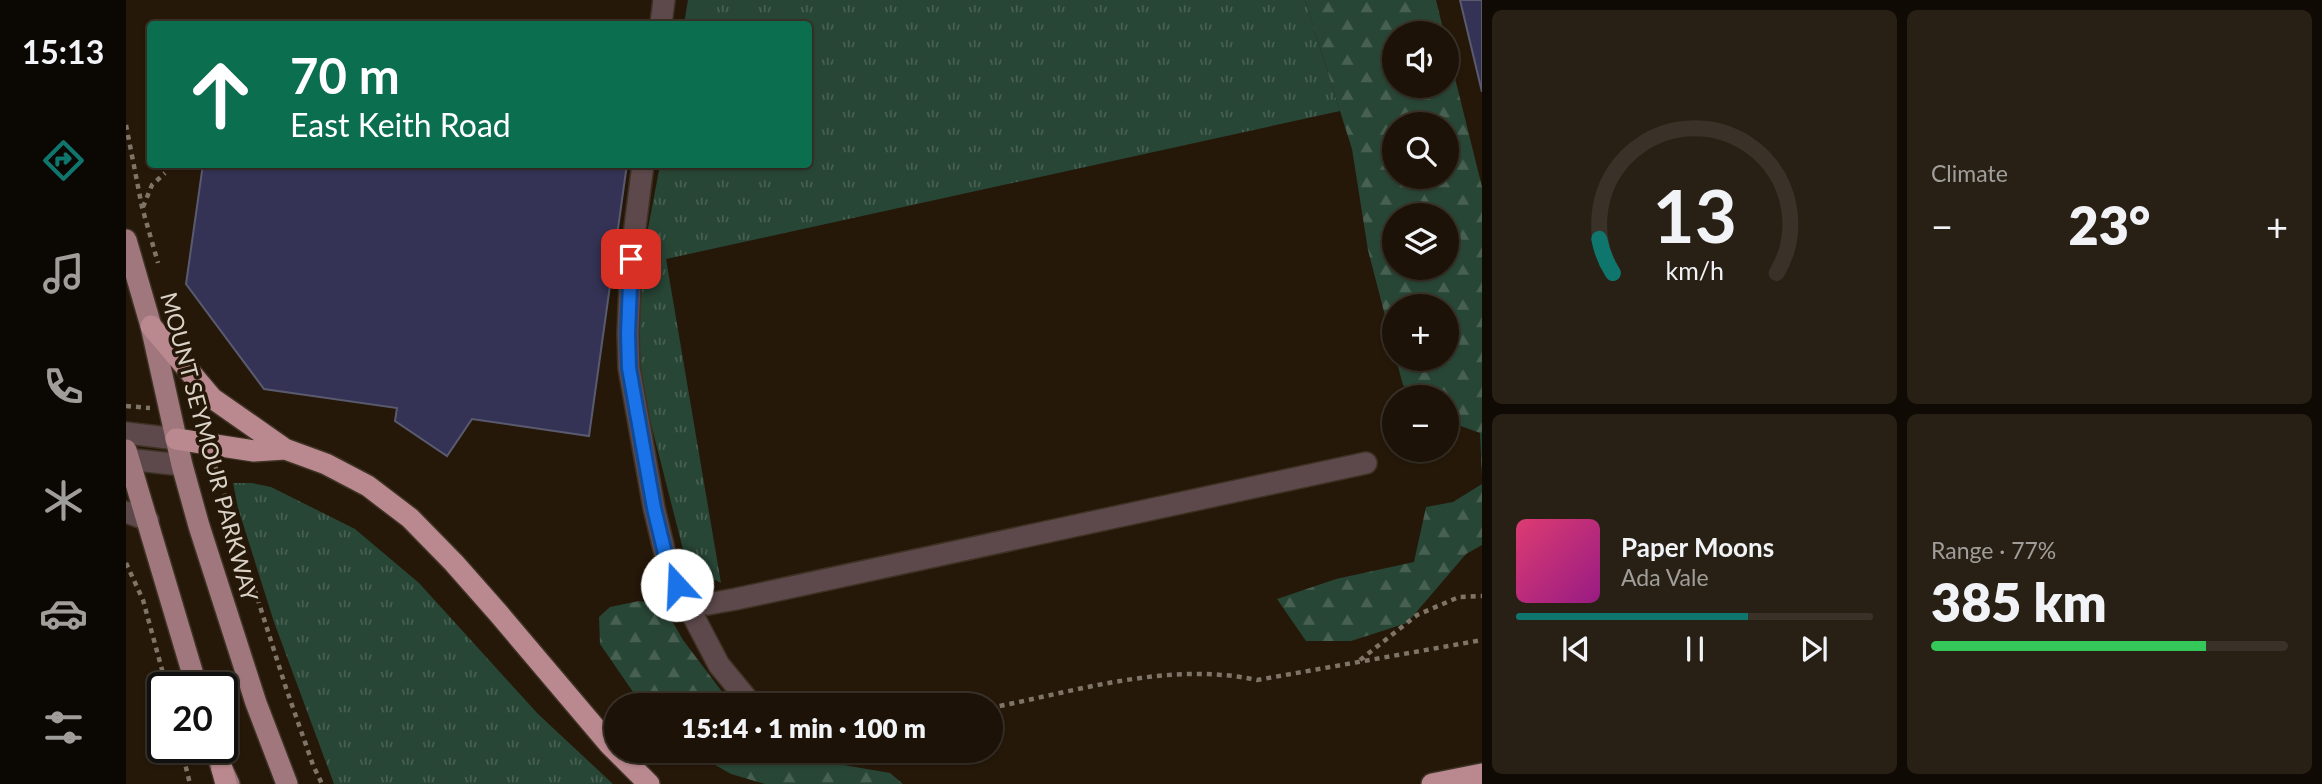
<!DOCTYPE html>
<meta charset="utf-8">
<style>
body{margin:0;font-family:Lato,sans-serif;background:#292015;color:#f1f3f6;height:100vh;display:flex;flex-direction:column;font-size:26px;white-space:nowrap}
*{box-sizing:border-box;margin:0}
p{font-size:23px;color:#a09e9b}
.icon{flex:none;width:38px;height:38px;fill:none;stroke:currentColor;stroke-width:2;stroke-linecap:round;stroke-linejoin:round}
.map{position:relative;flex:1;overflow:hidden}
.panel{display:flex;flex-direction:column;gap:10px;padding:10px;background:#0f0a04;width:840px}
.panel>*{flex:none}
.guide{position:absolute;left:21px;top:21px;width:665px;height:147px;border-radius:7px;box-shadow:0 2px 5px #0004,0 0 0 2px #3a3228;background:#0b6e4f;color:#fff;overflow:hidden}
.tools{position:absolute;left:1256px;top:21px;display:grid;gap:14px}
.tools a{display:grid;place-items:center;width:77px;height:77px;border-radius:50%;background:#1c1207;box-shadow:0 2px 5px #0004,0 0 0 2px #3a3228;font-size:35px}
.speed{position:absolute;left:21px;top:672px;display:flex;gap:14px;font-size:35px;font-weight:700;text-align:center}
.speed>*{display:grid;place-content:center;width:91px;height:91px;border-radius:50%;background:#1c1207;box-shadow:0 2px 5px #0004,0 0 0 2px #3a3228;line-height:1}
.speed .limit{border:4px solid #111;border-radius:10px;background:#fff;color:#111}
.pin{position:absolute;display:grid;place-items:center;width:60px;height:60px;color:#fff;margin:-30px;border-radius:14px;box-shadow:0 4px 10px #0006}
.me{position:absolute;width:77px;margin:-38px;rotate:340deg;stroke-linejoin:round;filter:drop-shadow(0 0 5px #0008)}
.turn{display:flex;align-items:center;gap:24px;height:147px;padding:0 28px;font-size:32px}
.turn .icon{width:91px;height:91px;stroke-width:2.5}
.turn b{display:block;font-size:49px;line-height:60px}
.big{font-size:52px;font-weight:800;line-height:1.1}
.panel .tile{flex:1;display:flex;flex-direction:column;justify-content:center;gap:10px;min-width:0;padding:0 24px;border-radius:10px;background:#292015}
.panel .dial{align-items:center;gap:0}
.dial svg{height:182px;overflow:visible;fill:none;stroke:#3a3228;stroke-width:7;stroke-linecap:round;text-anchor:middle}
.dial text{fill:#f1f3f6;stroke:none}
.song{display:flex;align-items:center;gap:21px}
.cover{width:84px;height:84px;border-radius:10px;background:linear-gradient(135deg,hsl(340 70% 55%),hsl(310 70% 35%))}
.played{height:7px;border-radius:4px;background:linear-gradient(90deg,#0f766e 65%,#3a3228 65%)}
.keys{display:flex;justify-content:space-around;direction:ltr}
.heat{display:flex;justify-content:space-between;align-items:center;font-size:38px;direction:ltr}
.charge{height:10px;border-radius:5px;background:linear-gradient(90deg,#34c759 77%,#3a3228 0)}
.panel .tiles{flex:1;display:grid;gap:10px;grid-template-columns:repeat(2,1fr)}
.trip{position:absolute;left:478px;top:693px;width:399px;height:70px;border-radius:35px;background:#1c1207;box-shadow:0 2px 5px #0004,0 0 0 2px #3a3228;font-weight:800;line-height:70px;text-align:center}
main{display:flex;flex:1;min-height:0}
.tab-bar{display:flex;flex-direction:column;width:126px;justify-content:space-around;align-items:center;background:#0b0703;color:#a09e9b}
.tab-bar .icon{width:49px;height:49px}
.tab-bar .on{color:#0f766e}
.tab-bar b{font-size:32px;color:#f1f3f6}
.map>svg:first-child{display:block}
.grass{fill:url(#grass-tufts)}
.forest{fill:url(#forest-firs);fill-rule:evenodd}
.building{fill:#343355;stroke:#5a5a6f;stroke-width:2}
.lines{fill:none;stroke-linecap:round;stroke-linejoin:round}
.minor-casing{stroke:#3e3224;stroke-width:24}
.major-casing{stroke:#3e3224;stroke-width:24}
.highway-casing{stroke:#3e3224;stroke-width:24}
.path{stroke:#7f7468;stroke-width:4.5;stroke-dasharray:5 5;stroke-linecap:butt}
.minor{stroke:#5d494b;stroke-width:21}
.major{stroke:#9f777c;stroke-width:21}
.highway{stroke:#b9898f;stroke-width:21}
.route-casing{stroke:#114b97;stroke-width:18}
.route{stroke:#1a73e8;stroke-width:12}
.labels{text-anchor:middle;stroke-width:7;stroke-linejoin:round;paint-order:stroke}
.street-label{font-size:23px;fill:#dad1c7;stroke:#251809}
</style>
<main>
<nav class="tab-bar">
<b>15:13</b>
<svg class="icon on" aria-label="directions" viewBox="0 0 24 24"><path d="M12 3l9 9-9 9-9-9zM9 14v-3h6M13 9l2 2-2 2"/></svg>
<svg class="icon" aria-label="music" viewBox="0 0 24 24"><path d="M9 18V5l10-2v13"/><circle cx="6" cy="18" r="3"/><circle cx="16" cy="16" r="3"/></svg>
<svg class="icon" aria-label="phone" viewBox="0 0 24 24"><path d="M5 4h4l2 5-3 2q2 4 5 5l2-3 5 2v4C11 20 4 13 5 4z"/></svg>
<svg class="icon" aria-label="climate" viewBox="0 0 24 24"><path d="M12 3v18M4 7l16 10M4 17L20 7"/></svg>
<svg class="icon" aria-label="car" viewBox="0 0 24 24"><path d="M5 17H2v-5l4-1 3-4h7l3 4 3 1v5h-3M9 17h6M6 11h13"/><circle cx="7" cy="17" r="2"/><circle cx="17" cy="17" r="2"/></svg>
<svg class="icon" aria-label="filters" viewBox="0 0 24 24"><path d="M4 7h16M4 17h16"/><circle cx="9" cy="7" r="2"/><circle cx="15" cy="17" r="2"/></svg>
</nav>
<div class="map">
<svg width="1356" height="784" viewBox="0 0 1356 784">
<defs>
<pattern id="grass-tufts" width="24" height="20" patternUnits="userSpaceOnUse" patternTransform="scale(1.75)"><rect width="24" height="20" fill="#284636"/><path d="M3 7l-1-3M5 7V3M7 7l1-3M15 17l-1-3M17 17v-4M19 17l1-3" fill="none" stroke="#476052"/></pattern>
<pattern id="forest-firs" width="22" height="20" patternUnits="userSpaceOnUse" patternTransform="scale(1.75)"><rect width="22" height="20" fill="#284636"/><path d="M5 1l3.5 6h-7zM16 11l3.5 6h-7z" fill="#476052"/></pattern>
</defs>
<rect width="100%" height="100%" fill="#251809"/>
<path class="grass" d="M562 0H1179L1214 111 540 259 595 583 561 565 502 334 534 165 682 164V24H558Z
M107 483H126L145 487 229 529 293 583 412 714 487 784H208L148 622 112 508Z"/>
<path class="forest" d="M1179 0H1310L1318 33H1269V86H1321V46L1356 187V478L1354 433 1321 421V397H1290L1277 385 1270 359H1321V306H1269V354L1242 250 1226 149ZM1269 124H1321V177H1269ZM1269 215H1321V268H1269Z
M1356 484V545L1340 554 1281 623 1225 641H1180L1151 599 1210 579 1288 562 1300 507 1327 502Z
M513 601 537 605 557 640 606 705H516L474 644 473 617 484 607Z
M565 751H658L666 756 764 773 777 784H639L605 774Z"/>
<path class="building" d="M1334 0H1356V92Z
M77 164H501L463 436 346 419 321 456 269 421 271 408 138 389 60 284Z"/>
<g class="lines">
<g class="minor-casing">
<path id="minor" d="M535 24 538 0
M517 164 505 259 502 334 503 368 528 508 543 570 551 585 593 665 626 705
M0 433 50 439
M0 459 56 465
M0 512 22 520
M551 585 582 604 610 599 1240 463"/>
</g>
<g class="major-casing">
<path id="major" d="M0 240 25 326 56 465 73 526 130 703 161 784
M0 450 71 688
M89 747 96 769 103 784"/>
</g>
<g class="highway-casing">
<path id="highway" d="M25 326 86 398 159 449 200 464 242 486 284 518 328 563 373 614 483 744 523 784
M50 439 128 451 159 449
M96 769 100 784
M1306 784 1356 774"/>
</g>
<path class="path" d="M0 125 16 207 32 263
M17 207 26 185 39 173
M41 295 50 319
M0 406 24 408
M89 465 160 688 187 765 196 784
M0 563 17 600 41 688
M1234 660 1291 615 1333 597 1356 596
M864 708C951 691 1043 661 1131 680L1356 640
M55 747 64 784"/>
<use href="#minor" class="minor"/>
<use href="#major" class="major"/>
<use href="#highway" class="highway"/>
</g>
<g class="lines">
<g class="route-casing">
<path id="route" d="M505 259 502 334 503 368 528 508 543 570 551 585"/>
</g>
<use href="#route" class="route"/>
</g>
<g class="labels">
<g class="street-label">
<text transform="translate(83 447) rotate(75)" y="8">MOUNT SEYMOUR PARKWAY</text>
</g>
</g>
</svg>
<div class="tools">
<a><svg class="icon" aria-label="sound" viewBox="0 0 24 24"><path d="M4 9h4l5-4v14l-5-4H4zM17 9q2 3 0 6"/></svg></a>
<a><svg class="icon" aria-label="search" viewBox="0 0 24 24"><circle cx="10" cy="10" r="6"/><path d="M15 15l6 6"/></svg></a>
<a><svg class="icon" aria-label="layers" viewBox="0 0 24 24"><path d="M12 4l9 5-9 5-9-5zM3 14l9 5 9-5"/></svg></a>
<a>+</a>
<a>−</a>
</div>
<div class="speed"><div class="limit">20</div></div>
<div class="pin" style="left:505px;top:259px;background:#d93025"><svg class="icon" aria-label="arrive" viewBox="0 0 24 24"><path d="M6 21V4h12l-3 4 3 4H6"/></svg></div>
<svg class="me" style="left:551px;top:585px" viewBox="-20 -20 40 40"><circle r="19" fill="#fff"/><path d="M0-13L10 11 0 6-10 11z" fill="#1a73e8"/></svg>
<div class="trip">15:14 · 1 min · 100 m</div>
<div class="guide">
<div class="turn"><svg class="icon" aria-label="ahead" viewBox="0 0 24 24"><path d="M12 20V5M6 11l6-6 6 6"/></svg><div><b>70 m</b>East Keith Road</div></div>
</div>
</div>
<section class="panel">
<div class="tiles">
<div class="tile dial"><svg viewBox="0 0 100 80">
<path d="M14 69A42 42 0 1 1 86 69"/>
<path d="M14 69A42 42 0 0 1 8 54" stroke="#0f766e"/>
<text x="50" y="56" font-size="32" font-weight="700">13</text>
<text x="50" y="72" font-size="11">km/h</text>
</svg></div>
<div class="tile"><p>Climate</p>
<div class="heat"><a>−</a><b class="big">23°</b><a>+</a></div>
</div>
<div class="tile">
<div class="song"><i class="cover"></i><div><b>Paper Moons</b><p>Ada Vale</p></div></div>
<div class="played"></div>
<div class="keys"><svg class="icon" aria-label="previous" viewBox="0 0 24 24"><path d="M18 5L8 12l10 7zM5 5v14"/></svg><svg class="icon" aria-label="pause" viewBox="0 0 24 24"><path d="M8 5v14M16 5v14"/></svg><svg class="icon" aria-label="next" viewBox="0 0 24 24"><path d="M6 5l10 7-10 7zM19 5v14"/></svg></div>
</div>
<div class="tile"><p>Range · 77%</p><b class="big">385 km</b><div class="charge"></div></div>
</div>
</section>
</main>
